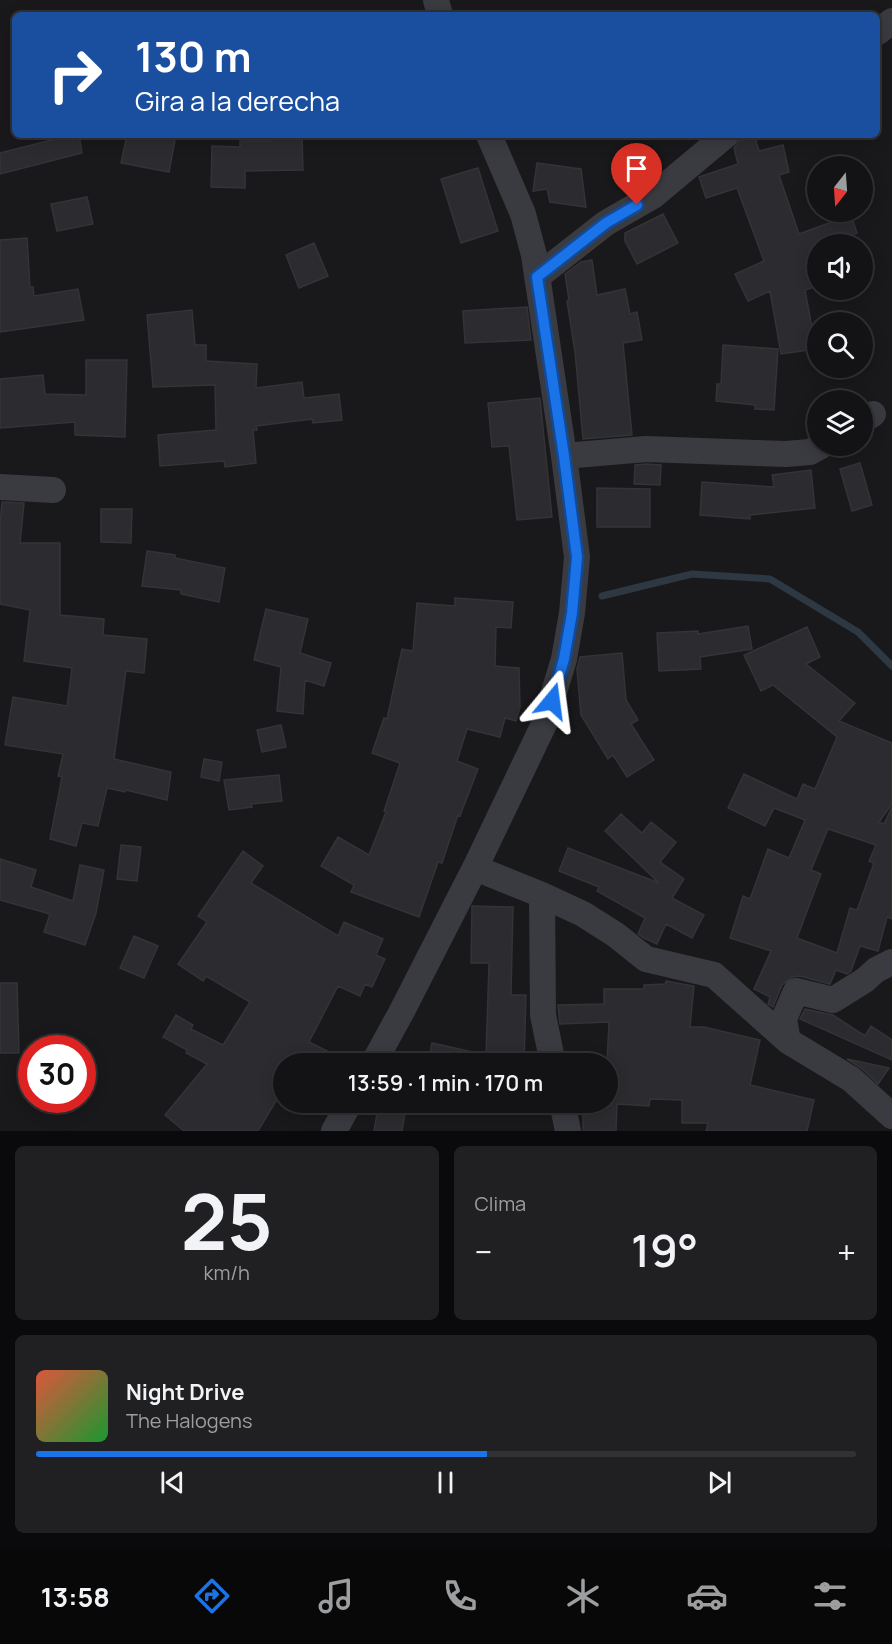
<!DOCTYPE html>
<html lang="es">
<meta charset="utf-8">
<style>
body{margin:0;font-family:Manrope,sans-serif;background:#202022;color:#f1f3f6;height:100vh;display:flex;flex-direction:column;font-size:22px;white-space:nowrap}
*{box-sizing:border-box;margin:0}
p{font-size:20px;color:#9d9ea0}
.icon{flex:none;width:33px;height:33px;fill:none;stroke:currentColor;stroke-width:2;stroke-linecap:round;stroke-linejoin:round}
.map{position:relative;height:1131px;overflow:hidden}
.sheet{display:flex;flex-direction:column;gap:15px;padding:15px;background:#0a0a0c;flex:1}
.sheet>*{flex:none}
.guide{position:absolute;left:12px;top:12px;width:868px;height:126px;border-radius:9px;box-shadow:0 3px 15px #0003,0 0 0 2px #323234;background:#1a4fa0;color:#fff;overflow:hidden}
.needle{width:39px;rotate:197deg}
.fabs{position:absolute;left:807px;top:156px;display:grid;gap:12px}
.fabs a{display:grid;place-items:center;width:66px;height:66px;border-radius:50%;background:#131315;box-shadow:0 3px 15px #0003,0 0 0 2px #323234;font-size:30px}
.speed{position:absolute;left:18px;top:1035px;display:flex;gap:12px;font-size:30px;font-weight:700;text-align:center}
.speed>*{display:grid;place-content:center;width:78px;height:78px;border-radius:50%;background:#131315;box-shadow:0 3px 15px #0003,0 0 0 2px #323234;line-height:1}
.speed .limit{border:9px solid #d22;background:#fff;color:#111}
.pin{position:absolute;display:grid;place-items:center;width:51px;height:51px;color:#fff;margin:-62px -26px;border-radius:50% 50% 50% 0;rotate:-45deg;box-shadow:0 0 6px #0007}
.pin .icon{rotate:45deg}
.me{position:absolute;width:66px;margin:-33px;rotate:16deg;stroke-linejoin:round;filter:drop-shadow(0 0 4px #0008)}
.turn{display:flex;align-items:center;gap:21px;height:126px;padding:0 24px;font-size:27px}
.turn .icon{width:78px;height:78px;stroke-width:2.5}
.turn b{display:block;font-size:42px;line-height:51px}
.big{font-size:45px;font-weight:600;line-height:1.1}
.sheet .card{flex:1;display:flex;flex-direction:column;justify-content:center;gap:9px;min-width:0;padding:0 21px;border-radius:9px;background:#202022}
.sheet .dial{align-items:center;gap:0}
.dial b{font-size:78px;line-height:1}
.song{display:flex;align-items:center;gap:18px}
.cover{width:72px;height:72px;border-radius:9px;background:linear-gradient(135deg,hsl(10 70% 55%),hsl(130 70% 35%))}
.played{height:6px;border-radius:3px;background:linear-gradient(90deg,#1a73e8 55%,#323234 55%)}
.keys{display:flex;justify-content:space-around;direction:ltr}
.heat{display:flex;justify-content:space-between;align-items:center;font-size:33px;direction:ltr}
.sheet .tiles{flex:1;display:grid;gap:15px;grid-template-columns:1fr 1fr}
.card:last-child{grid-column:span 2}
.trip{position:absolute;left:273px;top:1053px;width:345px;height:60px;border-radius:30px;background:#131315;box-shadow:0 3px 15px #0003,0 0 0 2px #323234;font-weight:600;line-height:60px;text-align:center}
.dock{display:flex;height:96px;justify-content:space-around;align-items:center;background:#080808;color:#9d9ea0}
.dock .icon{width:42px;height:42px}
.dock .current{color:#1a73e8}
.dock b{font-size:27px;color:#f1f3f6}
.map>svg:first-child{display:block}
.lines{fill:none;stroke-linecap:round;stroke-linejoin:round}
.stream{stroke:#2d3842;stroke-width:7}
.building{fill:#2c2c30;stroke:#333338;stroke-width:1.5;fill-rule:evenodd}
.minor{stroke:#3a3b41;stroke-width:26}
.route-casing{stroke:#114b97;stroke-width:15}
.route{stroke:#1a73e8;stroke-width:10}
</style>
<div class="map">
<svg width="892" height="1131" viewBox="0 0 892 1131">
<rect width="100%" height="100%" fill="#19191c"/>
<g class="lines">
<path class="stream" d="M602 596 692 574 770 579 858 632 892 666"/>
</g>
<path class="building" d="M71 135H79L82 153 0 174V153Z
M127 135H176L169 172 121 163Z
M272 135H302L303 170 245 171V188L211 187 212 146 240 147V141H272Z
M755 137 759 151 783 145 789 172 779 175 799 234 851 215 857 233 837 240 838 244H818V286L805 290 816 349 781 354 770 291 748 301 735 274 764 261 737 188 706 198 699 177 738 164 734 148 739 141Z
M537 163 581 169 586 207 550 202 547 189 533 191Z
M478 168 498 231 461 243 441 179Z
M87 197 93 224 57 231 51 204Z
M663 214 678 243 637 264 625 241V233Z
M27 238 30 287H33L34 296 78 289 84 320 0 332V240Z
M314 243 328 276 299 288 286 255Z
M592 260 597 295 625 289 630 314 637 312 642 340 623 343 632 435 583 439 575 352 567 301 569 300 565 274 581 262Z
M527 307 531 340 465 343 463 311Z
M192 310 195 345H206V361L257 364 256 388 302 382 304 398 339 394 342 420 313 423 312 419 256 426 257 430H253L256 463 225 467 224 461 160 466 158 435 216 430 215 385 153 387 147 315Z
M723 345 778 349 774 410 755 409V405L716 401 717 384H721Z
M86 360H127L125 437 75 435V422L0 428V379L43 375 45 394 86 395Z
M540 398 552 517 517 520 509 446 492 447 488 403Z
M860 463 872 505 852 511 840 469Z
M646 464 661 465 660 485 634 484 635 465Z
M811 470 815 508 750 515V519L700 515 702 482 774 487 772 475Z
M597 488 650 489V527H597Z
M2 502 24 503 20 543H60V615L104 619 103 635 147 639 144 673 126 671 114 759 171 772 167 800 126 790 125 792 107 788 98 826 82 823 76 846 50 839 62 777 58 776 63 754 5 745 13 697 67 706 72 668 24 661 30 610 0 604V524Z
M101 509H132L131 543 101 542Z
M147 551 175 555V558L225 568 219 602 181 594V590L142 586Z
M455 598 513 602 511 628 496 627 495 666 519 668 520 707 516 721 505 718 500 737 467 729 457 761 478 769 460 816 458 815 442 863 438 862 419 917 351 892 354 885 321 866 338 837 369 855 386 812 384 811 400 763 372 753 384 718 387 719 402 649 413 651 417 603 455 606Z
M266 609 308 619 300 653 331 663 324 686 305 680 303 714 277 711 281 667 254 660Z
M748 626 752 649 700 657 701 669 659 671 657 633 698 631V634Z
M807 627 820 657 806 664 855 703 839 721 892 743V804L879 822 884 824 892 807V919L887 917 878 951 860 946 851 971 847 974 836 970 830 984 800 976 792 977 782 985 773 1007 768 1004 770 997 754 989 771 951 730 938 743 896 750 899 768 849 789 858 805 820 774 808 765 826 728 808 744 774 797 799 803 784 815 789 837 737 773 685 761 691 744 655ZM828 829 876 845 869 861 874 863 857 910 850 908 837 953 797 938 821 874 811 870Z
M622 653 626 700 638 720 631 724 654 760 627 777 613 755 608 759 581 715 577 669 580 657Z
M281 725 286 747 262 752 257 730Z
M204 759 222 762 219 781 201 777Z
M279 775 282 801 251 804 252 807 229 810 224 780Z
M621 814 642 833 651 822 676 842 660 862 684 879 672 898 704 915 692 938 666 924 657 944 644 938 638 934 645 918 597 891 599 887 559 871 568 848 659 883 605 831Z
M121 845 141 847 137 881 117 879Z
M243 851 263 866 251 883 338 936 344 922 383 939 376 955 385 959 372 987 365 984 360 996 338 986 309 1042 353 1064H284V1102L277 1099 258 1131H184L165 1115 207 1064 186 1053 187 1050 163 1037 176 1015 193 1025 191 1029 223 1045 250 1002 206 976 203 981 178 964 207 922 198 916Z
M0 859 36 870 31 887 73 901 80 865 104 870 96 913 85 945 44 932 50 914 0 900Z
M472 906 513 907 511 995H526L524 1064H428L432 1043 486 1055 489 963H471Z
M134 936 158 946 144 978 120 968Z
M666 981 694 986 690 1027H704L760 1040 750 1085 814 1100 807 1131H706L708 1123H682V1100L650 1099 649 1106 617 1104 616 1131H583V1102H608L611 1065 607 1064 609 1022 560 1024 558 1005 604 1004V989H644V985L665 984Z
M0 983H17L19 1053H0Z
M805 1009 833 1015 865 1036 871 1026 892 1040V1060L800 1019Z
M847 1059 889 1068 878 1084 861 1068Z
M379 1102H407L402 1131H374Z"/>
<g class="lines">
<path class="minor" d="M436 0 440 15
M878 32 892 21
M537 277 606 223 653 196 726 135
M862 421 873 414
M564 456 646 449 786 454 810 452 821 446
M0 487 53 490
M475 868 542 895 583 914 616 935 646 959 714 975 788 1041 851 1079 892 1116
M542 895 543 1015 553 1064
M788 1041 784 1019 796 991 833 1000 865 980 876 970 892 962
M373 1064 402 1011 475 868 545 722 564 659 572 613 577 557 564 456 534 255 523 214 489 135
M562 1102 568 1131
M334 1131 350 1102"/>
</g>
<g class="lines">
<g class="route-casing">
<path id="route" d="M552 701 564 659 572 613 577 557 564 456 537 277 606 223 637 205"/>
</g>
<use href="#route" class="route"/>
</g>
</svg>
<div class="fabs">
<a><svg class="needle" viewBox="-14 -14 28 28"><path d="M0-13l5 13h-10z" fill="#e53935"/><path d="M0 13l5-13h-10z" fill="#9d9ea0"/></svg></a>
<a><svg class="icon" aria-label="sound" viewBox="0 0 24 24"><path d="M4 9h4l5-4v14l-5-4H4zM17 9q2 3 0 6"/></svg></a>
<a><svg class="icon" aria-label="search" viewBox="0 0 24 24"><circle cx="10" cy="10" r="6"/><path d="M15 15l6 6"/></svg></a>
<a><svg class="icon" aria-label="layers" viewBox="0 0 24 24"><path d="M12 4l9 5-9 5-9-5zM3 14l9 5 9-5"/></svg></a>
</div>
<div class="speed"><div class="limit">30</div></div>
<div class="pin" style="left:637px;top:205px;background:#d93025"><svg class="icon" aria-label="arrive" viewBox="0 0 24 24"><path d="M6 21V4h12l-3 4 3 4H6"/></svg></div>
<svg class="me" style="left:552px;top:701px" viewBox="-20 -20 40 40"><path d="M0-17L14 15 0 8-14 15z" fill="#1a73e8" stroke="#fff" stroke-width="4"/></svg>
<div class="trip">13:59 · 1 min · 170 m</div>
<div class="guide">
<div class="turn"><svg class="icon" aria-label="right" viewBox="0 0 24 24"><path d="M7 20v-9h11M14 6l5 5-5 5"/></svg><div><b>130 m</b>Gira a la derecha</div></div>
</div>
</div>
<section class="sheet">
<div class="tiles">
<div class="card dial"><b>25</b><p>km/h</p></div>
<div class="card"><p>Clima</p>
<div class="heat"><a>−</a><b class="big">19°</b><a>+</a></div>
</div>
<div class="card">
<div class="song"><i class="cover"></i><div><b>Night Drive</b><p>The Halogens</p></div></div>
<div class="played"></div>
<div class="keys"><svg class="icon" aria-label="previous" viewBox="0 0 24 24"><path d="M18 5L8 12l10 7zM5 5v14"/></svg><svg class="icon" aria-label="pause" viewBox="0 0 24 24"><path d="M8 5v14M16 5v14"/></svg><svg class="icon" aria-label="next" viewBox="0 0 24 24"><path d="M6 5l10 7-10 7zM19 5v14"/></svg></div>
</div>
</div>
</section>
<nav class="dock">
<b>13:58</b>
<svg class="icon current" aria-label="directions" viewBox="0 0 24 24"><path d="M12 3l9 9-9 9-9-9zM9 14v-3h6M13 9l2 2-2 2"/></svg>
<svg class="icon" aria-label="music" viewBox="0 0 24 24"><path d="M9 18V5l10-2v13"/><circle cx="6" cy="18" r="3"/><circle cx="16" cy="16" r="3"/></svg>
<svg class="icon" aria-label="phone" viewBox="0 0 24 24"><path d="M5 4h4l2 5-3 2q2 4 5 5l2-3 5 2v4C11 20 4 13 5 4z"/></svg>
<svg class="icon" aria-label="climate" viewBox="0 0 24 24"><path d="M12 3v18M4 7l16 10M4 17L20 7"/></svg>
<svg class="icon" aria-label="car" viewBox="0 0 24 24"><path d="M5 17H2v-5l4-1 3-4h7l3 4 3 1v5h-3M9 17h6M6 11h13"/><circle cx="7" cy="17" r="2"/><circle cx="17" cy="17" r="2"/></svg>
<svg class="icon" aria-label="filters" viewBox="0 0 24 24"><path d="M4 7h16M4 17h16"/><circle cx="9" cy="7" r="2"/><circle cx="15" cy="17" r="2"/></svg>
</nav>
